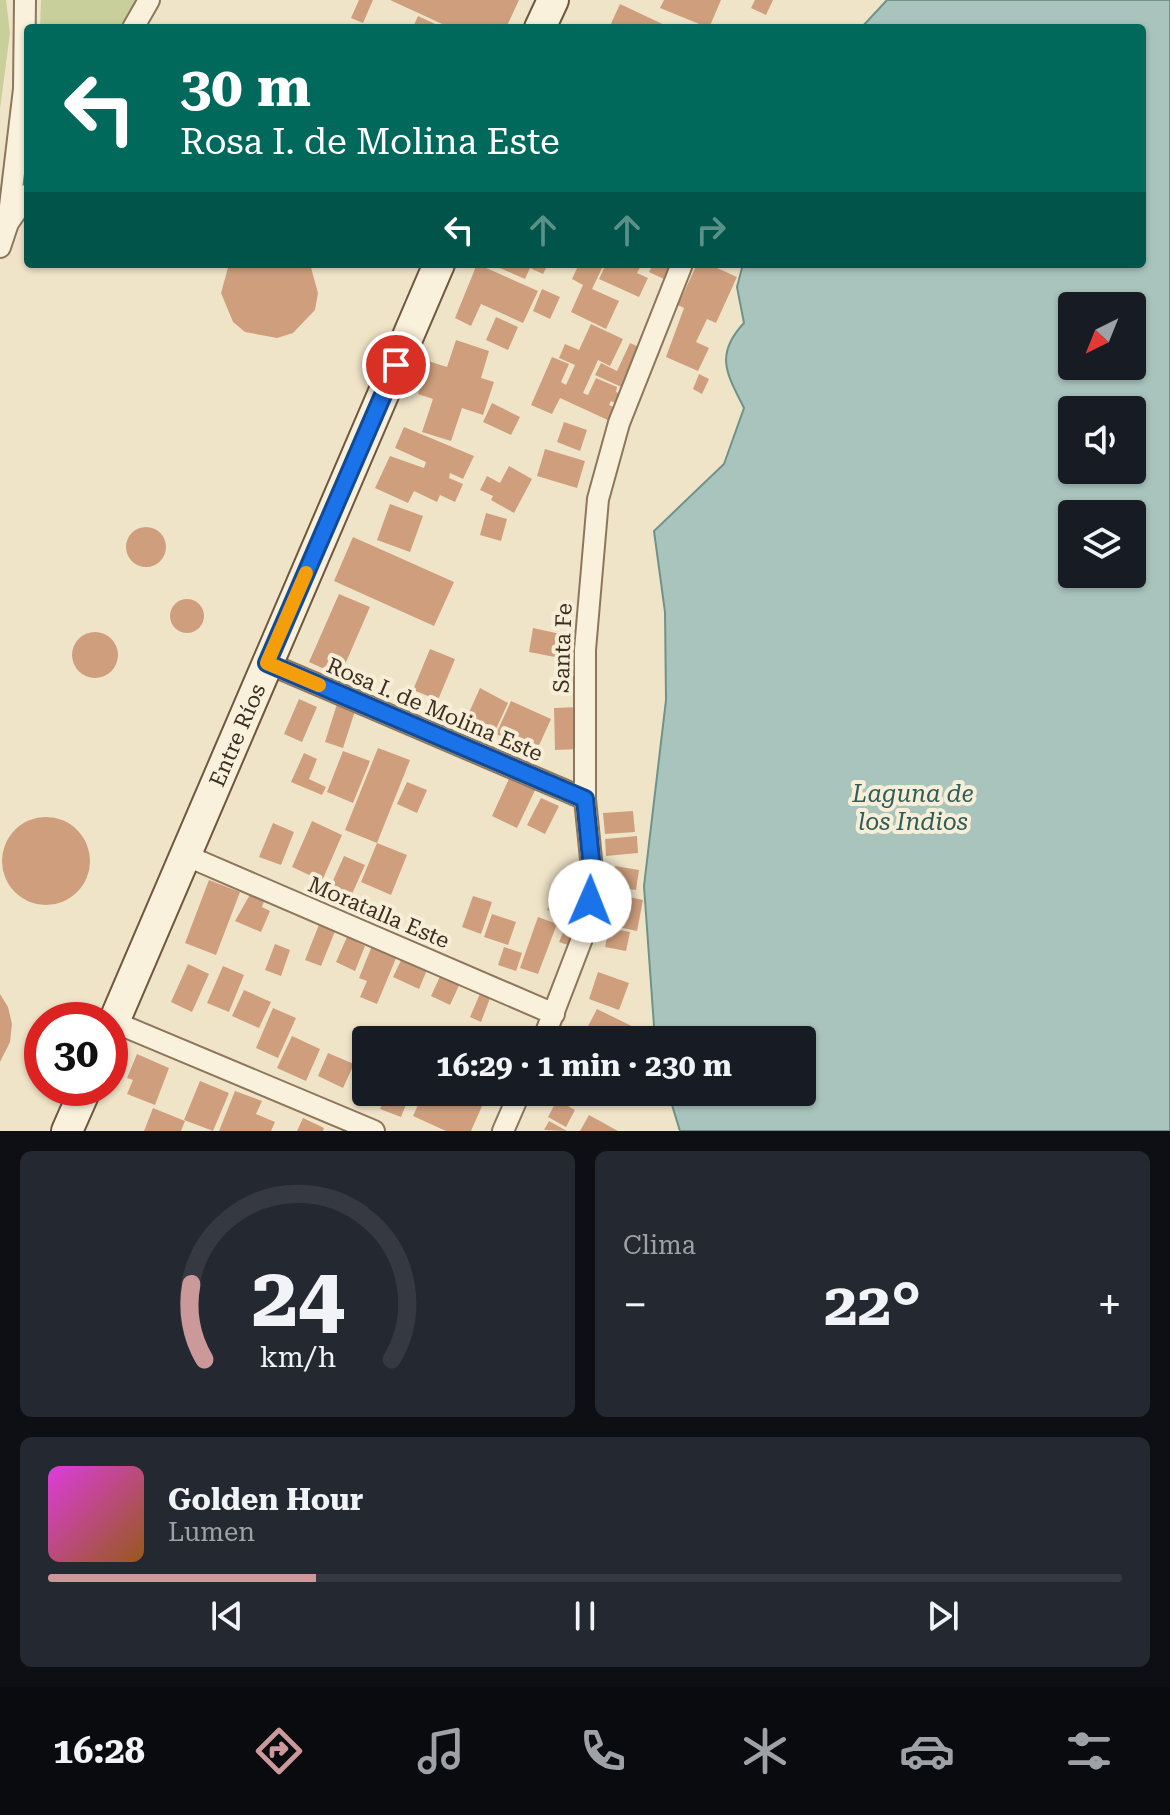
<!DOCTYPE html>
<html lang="es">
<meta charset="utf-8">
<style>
body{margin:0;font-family:"Roboto Serif",serif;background:#242831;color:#f1f3f6;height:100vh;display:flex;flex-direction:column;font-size:30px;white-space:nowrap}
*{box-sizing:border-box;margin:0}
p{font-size:26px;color:#9ea1a6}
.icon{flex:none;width:44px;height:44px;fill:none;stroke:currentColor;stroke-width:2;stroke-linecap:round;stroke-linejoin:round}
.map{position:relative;height:1131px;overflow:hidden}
.sheet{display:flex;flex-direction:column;gap:20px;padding:20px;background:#0d0f14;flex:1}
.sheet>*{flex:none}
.guide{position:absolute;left:24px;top:24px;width:1122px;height:244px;border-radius:8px;box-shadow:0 2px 6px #0004;background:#00695c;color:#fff;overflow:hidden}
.needle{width:52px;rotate:223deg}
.buttons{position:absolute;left:1058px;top:292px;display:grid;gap:16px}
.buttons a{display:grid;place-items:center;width:88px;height:88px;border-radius:8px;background:#171b24;box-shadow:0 2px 6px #0004;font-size:40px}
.speed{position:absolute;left:24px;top:1002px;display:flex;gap:16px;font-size:40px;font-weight:700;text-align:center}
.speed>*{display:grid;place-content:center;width:104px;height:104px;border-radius:50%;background:#171b24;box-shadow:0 2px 6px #0004;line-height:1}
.speed .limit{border:12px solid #d22;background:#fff;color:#111}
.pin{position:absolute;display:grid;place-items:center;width:68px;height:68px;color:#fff;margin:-34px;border:4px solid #fff;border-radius:50%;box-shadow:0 2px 8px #0007}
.me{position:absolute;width:88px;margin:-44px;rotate:1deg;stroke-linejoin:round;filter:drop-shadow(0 0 6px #0008)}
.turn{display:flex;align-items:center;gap:28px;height:168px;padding:0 24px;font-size:36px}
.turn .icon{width:104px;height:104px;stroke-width:2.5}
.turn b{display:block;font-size:56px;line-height:68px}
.lanes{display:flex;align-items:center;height:76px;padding:0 24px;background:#0003;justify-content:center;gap:40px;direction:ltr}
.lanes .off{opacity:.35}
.big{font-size:60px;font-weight:700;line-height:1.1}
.sheet .tile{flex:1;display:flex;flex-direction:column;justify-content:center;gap:12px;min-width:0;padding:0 28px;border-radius:12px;background:#242831}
.sheet .dial{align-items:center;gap:0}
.dial svg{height:208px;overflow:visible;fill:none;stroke:#363941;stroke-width:7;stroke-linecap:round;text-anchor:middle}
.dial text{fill:#f1f3f6;stroke:none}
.song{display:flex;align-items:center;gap:24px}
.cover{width:96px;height:96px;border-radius:12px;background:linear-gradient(135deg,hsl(300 70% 55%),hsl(30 70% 35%))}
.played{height:8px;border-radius:4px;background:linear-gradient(90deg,#cc999b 25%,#363941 25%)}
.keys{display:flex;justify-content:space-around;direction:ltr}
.heat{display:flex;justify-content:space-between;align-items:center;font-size:44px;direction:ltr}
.sheet .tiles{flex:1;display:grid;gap:20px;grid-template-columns:1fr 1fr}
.tile:last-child{grid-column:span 2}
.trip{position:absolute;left:352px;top:1026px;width:464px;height:80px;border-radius:8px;background:#171b24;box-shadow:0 2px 6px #0004;font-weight:700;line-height:80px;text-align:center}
.tab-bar{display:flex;height:128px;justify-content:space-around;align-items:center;background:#090b0e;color:#9ea1a6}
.tab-bar .icon{width:56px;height:56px}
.tab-bar .selected{color:#cc999b}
.tab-bar b{font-size:36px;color:#f1f3f6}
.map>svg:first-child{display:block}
.green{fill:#c9cf9b}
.water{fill:#a9c4bc;stroke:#6f938a;stroke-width:2;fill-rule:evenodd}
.building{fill:#cf9f7d}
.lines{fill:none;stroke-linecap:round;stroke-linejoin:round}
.minor-casing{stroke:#8d765c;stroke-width:24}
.secondary-casing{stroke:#6f573f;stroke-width:34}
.minor{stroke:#faf1dc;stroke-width:20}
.secondary{stroke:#faf1dc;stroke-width:30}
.route-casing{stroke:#114b97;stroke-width:20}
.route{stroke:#1a73e8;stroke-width:14}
.slow{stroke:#f59e0b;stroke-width:14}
.labels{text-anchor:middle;stroke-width:8;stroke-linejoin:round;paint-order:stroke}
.street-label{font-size:22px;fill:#3d2e20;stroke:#f7eed8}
.water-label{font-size:24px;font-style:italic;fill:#2f5d5a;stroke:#f7eed8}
</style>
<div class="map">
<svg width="1170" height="1131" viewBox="0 0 1170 1131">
<rect width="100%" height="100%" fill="#f0e4c8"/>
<path class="green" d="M0 0H6L10 33 0 109Z
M41 0H136L119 28H40Z"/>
<path class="water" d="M887 0H1170V1131H680L668 1092H802V1040H655L644 886 666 700 665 612 654 531 724 464 744 408C727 374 714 355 744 323L737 287 743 264H1142V28H861ZM1072 306H1132V366H1072ZM1072 410H1132V470H1072ZM1072 514H1132V574H1072Z"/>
<path class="building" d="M359 0H373L363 23 351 18Z
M390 0H519L506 28H451Z
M664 0H721L709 28 660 8Z
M755 0H773L766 15 751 8Z
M620 4 671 28H609Z
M418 16 444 28 413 27Z
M229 264H310L318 293 315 310 293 333 277 338 245 332 233 322 221 293Z
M477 264 538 291 523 323 481 304 471 326 455 318Z
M491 264H548L543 274 530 268 525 279Z
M579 264H604L592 289 619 301 606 329 571 312 583 285 572 279Z
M606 264H642L637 273 648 278 639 297 599 279Z
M653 264H671L664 279 649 272Z
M697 264H708L737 277 716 323 707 319 696 342 709 348 698 371 666 357 684 308 678 305Z
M542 289 560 297 550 319 533 311Z
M496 317 518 327 508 350 486 340Z
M591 324 623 339 610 366 598 360 583 393 588 395 596 378 617 387 616 392 626 396 622 406 611 401 609 405 618 409 612 422 560 398 552 414 531 405 552 357 569 364 561 382 566 385 575 365 559 358 565 344 579 350Z
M456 340 489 351 481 378 494 382 483 415 462 408 451 441 422 432 433 399 418 394 428 361 447 367Z
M630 343 646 350 628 390 595 375 601 363 617 371Z
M699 374 709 379 702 394 693 389Z
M492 403 520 417 511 435 483 422Z
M564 422 587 430 580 451 557 442Z
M404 427 474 456 463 479 450 473 449 478 463 484 455 502 440 495 437 502 414 491 408 503 375 488 390 456 424 468 426 462 395 448Z
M545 449 585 461 577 488 537 476Z
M509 466 532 479 514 513 491 500 493 496 480 490 487 476 500 483Z
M390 504 423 516 410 552 377 540Z
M486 513 507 519 501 541 480 535Z
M126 547a20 20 0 1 1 40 0a20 20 0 1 1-40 0Z
M353 537 454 582 434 626 334 581Z
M339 594 370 607 340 676 309 662Z
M170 616a17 17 0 1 1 34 0a17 17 0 1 1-34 0Z
M533 628 565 635 560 658 529 652Z
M72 655a23 23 0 1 1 46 0a23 23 0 1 1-46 0Z
M430 649 455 659 438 700 413 690Z
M480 688 508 703 496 729 477 720 472 730 463 726Z
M299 699 317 707 302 742 284 734Z
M511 701 551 719 536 752 496 734Z
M337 704 355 711 343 748 325 742Z
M579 707 580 749 555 750 554 708Z
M378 748 410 760 377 843 345 830Z
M343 751 370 761 353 803 327 792Z
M304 753 317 759 309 779 326 787 322 795 291 782Z
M512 772 538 784 517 828 492 816Z
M407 782 427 790 417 813 397 804Z
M541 798 559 806 545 834 527 825Z
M633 811 635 832 605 834 603 813Z
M2 861a44 44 0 1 1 88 0a44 44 0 1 1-88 0Z
M312 821 342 835 322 881 292 867Z
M273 823 294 832 281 865 259 857Z
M637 836 638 853 606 856 605 839Z
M377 843 407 855 391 895 361 882Z
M344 856 365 865 352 894 331 885Z
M615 866 639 870 636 890 612 886Z
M563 875 581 884 565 919 547 910Z
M209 880 240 892 216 955 185 943Z
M252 891 266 896 262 907 270 911 261 932 235 921Z
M610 893 643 900 637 931 604 924Z
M473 896 492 902 481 934 462 927Z
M492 914 516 922 508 945 484 937Z
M322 917 338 924 321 966 305 960Z
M538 917 557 924 538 974 520 968Z
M565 928 576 932 571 946 559 942Z
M609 928 630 932 626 951 605 947Z
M347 937 365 946 355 971 336 962Z
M374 941 399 951 377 1004 360 997 367 981 359 978Z
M275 944 290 950 281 976 265 970Z
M504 947 522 953 516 971 498 965Z
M404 954 429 965 419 989 393 977Z
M188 964 209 974 192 1012 171 1002Z
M223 966 244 975 229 1012 207 1003Z
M443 970 462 979 450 1005 431 996Z
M598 972 629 983 619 1010 589 999Z
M482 989 492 993 481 1022 470 1017Z
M244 990 271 1002 259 1028 232 1016Z
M0 994 8 1007 12 1024 10 1042 0 1062Z
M273 1008 296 1018 278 1058 256 1048Z
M597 1009 652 1036 650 1040H606L586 1030Z
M292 1036 320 1049 306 1081 277 1068Z
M328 1053 354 1064 343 1088 318 1076Z
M366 1053V1092L352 1085Z
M137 1054 169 1068 155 1105 127 1094 133 1080 127 1078Z
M200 1081 229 1093 213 1131 184 1120Z
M235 1091 262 1101 256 1114 275 1122 271 1131H219Z
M387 1092H411L401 1117 380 1109Z
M424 1092H474L486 1097 471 1131H446L413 1116Z
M557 1100 575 1110 566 1127 548 1117Z
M153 1108 185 1121 181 1131H144Z
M589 1115 618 1131H580Z
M303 1118 324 1128 323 1131H297Z
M549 1121 567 1131 544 1130Z"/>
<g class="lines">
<g class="minor-casing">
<path id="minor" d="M133 28 149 0
M8 223 24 89 25 0
M0 247 8 223 28 194
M267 663 585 799
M185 855 554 1014
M114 1022 374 1131
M543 1040 588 923 593 879 585 799V650L598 499 619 423 682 264
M503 1131 520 1092"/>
</g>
<g class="secondary-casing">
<g id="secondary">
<path d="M540 28 553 0"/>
<path id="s1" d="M110 1031 439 264"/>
<path d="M67 1131 86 1088"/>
</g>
</g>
<use href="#minor" class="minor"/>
<use href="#secondary" class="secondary"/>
</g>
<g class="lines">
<g class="route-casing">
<path id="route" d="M396 365 267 663 585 799 593 879 590 901"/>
</g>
<use href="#route" class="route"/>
<path class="slow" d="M306 573 267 663 319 685"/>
</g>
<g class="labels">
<g class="street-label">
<text transform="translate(562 648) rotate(-88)" y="8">Santa Fe</text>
<text transform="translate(435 709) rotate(23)" y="8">Rosa I. de Molina Este</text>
<text dy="8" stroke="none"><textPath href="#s1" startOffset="322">Entre Ríos</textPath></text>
<text transform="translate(379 912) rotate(23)" y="8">Moratalla Este</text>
</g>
<g class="water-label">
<text x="913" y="802">Laguna de<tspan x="913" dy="28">los Indios</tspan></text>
</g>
</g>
</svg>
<div class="buttons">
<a><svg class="needle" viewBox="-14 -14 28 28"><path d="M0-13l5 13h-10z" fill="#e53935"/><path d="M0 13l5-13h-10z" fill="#9ea1a6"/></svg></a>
<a><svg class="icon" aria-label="sound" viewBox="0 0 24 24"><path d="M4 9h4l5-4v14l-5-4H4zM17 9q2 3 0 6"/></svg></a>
<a><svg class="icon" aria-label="layers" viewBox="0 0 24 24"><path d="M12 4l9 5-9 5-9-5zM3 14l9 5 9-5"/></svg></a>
</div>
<div class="speed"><div class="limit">30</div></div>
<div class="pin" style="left:396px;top:365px;background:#d93025"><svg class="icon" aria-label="arrive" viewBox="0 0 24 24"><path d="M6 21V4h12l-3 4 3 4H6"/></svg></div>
<svg class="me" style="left:590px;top:901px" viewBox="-20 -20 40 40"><circle r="19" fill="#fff"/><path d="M0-13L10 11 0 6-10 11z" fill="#1a73e8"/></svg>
<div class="trip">16:29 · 1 min · 230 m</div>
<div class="guide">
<div class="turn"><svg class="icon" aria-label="left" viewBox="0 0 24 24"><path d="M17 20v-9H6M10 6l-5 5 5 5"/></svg><div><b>30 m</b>Rosa I. de Molina Este</div></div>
<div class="lanes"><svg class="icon" aria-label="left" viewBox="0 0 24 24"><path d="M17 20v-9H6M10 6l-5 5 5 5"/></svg><svg class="icon off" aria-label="ahead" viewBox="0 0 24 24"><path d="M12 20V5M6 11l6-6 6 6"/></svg><svg class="icon off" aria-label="ahead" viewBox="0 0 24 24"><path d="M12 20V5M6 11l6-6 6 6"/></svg><svg class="icon off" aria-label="right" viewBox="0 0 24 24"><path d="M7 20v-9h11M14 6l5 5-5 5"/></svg></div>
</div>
</div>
<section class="sheet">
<div class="tiles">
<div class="tile dial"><svg viewBox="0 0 100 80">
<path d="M14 69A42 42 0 1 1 86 69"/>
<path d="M14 69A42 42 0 0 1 9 40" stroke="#cc999b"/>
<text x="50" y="56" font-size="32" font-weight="700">24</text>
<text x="50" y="72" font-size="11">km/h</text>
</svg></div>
<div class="tile"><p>Clima</p>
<div class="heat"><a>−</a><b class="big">22°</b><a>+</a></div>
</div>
<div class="tile">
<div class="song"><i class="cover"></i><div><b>Golden Hour</b><p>Lumen</p></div></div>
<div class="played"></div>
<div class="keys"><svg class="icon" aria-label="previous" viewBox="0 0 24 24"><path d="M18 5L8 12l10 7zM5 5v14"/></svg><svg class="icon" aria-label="pause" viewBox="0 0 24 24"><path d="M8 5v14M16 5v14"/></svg><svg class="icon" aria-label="next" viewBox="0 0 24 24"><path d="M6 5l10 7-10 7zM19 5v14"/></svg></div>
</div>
</div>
</section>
<nav class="tab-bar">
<b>16:28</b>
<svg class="icon selected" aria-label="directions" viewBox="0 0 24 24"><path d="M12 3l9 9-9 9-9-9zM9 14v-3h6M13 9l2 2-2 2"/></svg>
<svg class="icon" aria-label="music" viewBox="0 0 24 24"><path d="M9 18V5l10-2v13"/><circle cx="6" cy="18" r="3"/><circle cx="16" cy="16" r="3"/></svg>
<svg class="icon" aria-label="phone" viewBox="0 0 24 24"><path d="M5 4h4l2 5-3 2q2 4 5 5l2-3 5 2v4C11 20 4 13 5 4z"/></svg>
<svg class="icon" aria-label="climate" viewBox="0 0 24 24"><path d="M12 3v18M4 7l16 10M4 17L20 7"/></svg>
<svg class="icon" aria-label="car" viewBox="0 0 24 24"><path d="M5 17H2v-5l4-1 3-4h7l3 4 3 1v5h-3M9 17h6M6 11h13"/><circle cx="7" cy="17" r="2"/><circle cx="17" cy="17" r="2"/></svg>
<svg class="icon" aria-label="filters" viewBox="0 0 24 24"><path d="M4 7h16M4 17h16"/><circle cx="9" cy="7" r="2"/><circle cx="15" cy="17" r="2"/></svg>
</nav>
